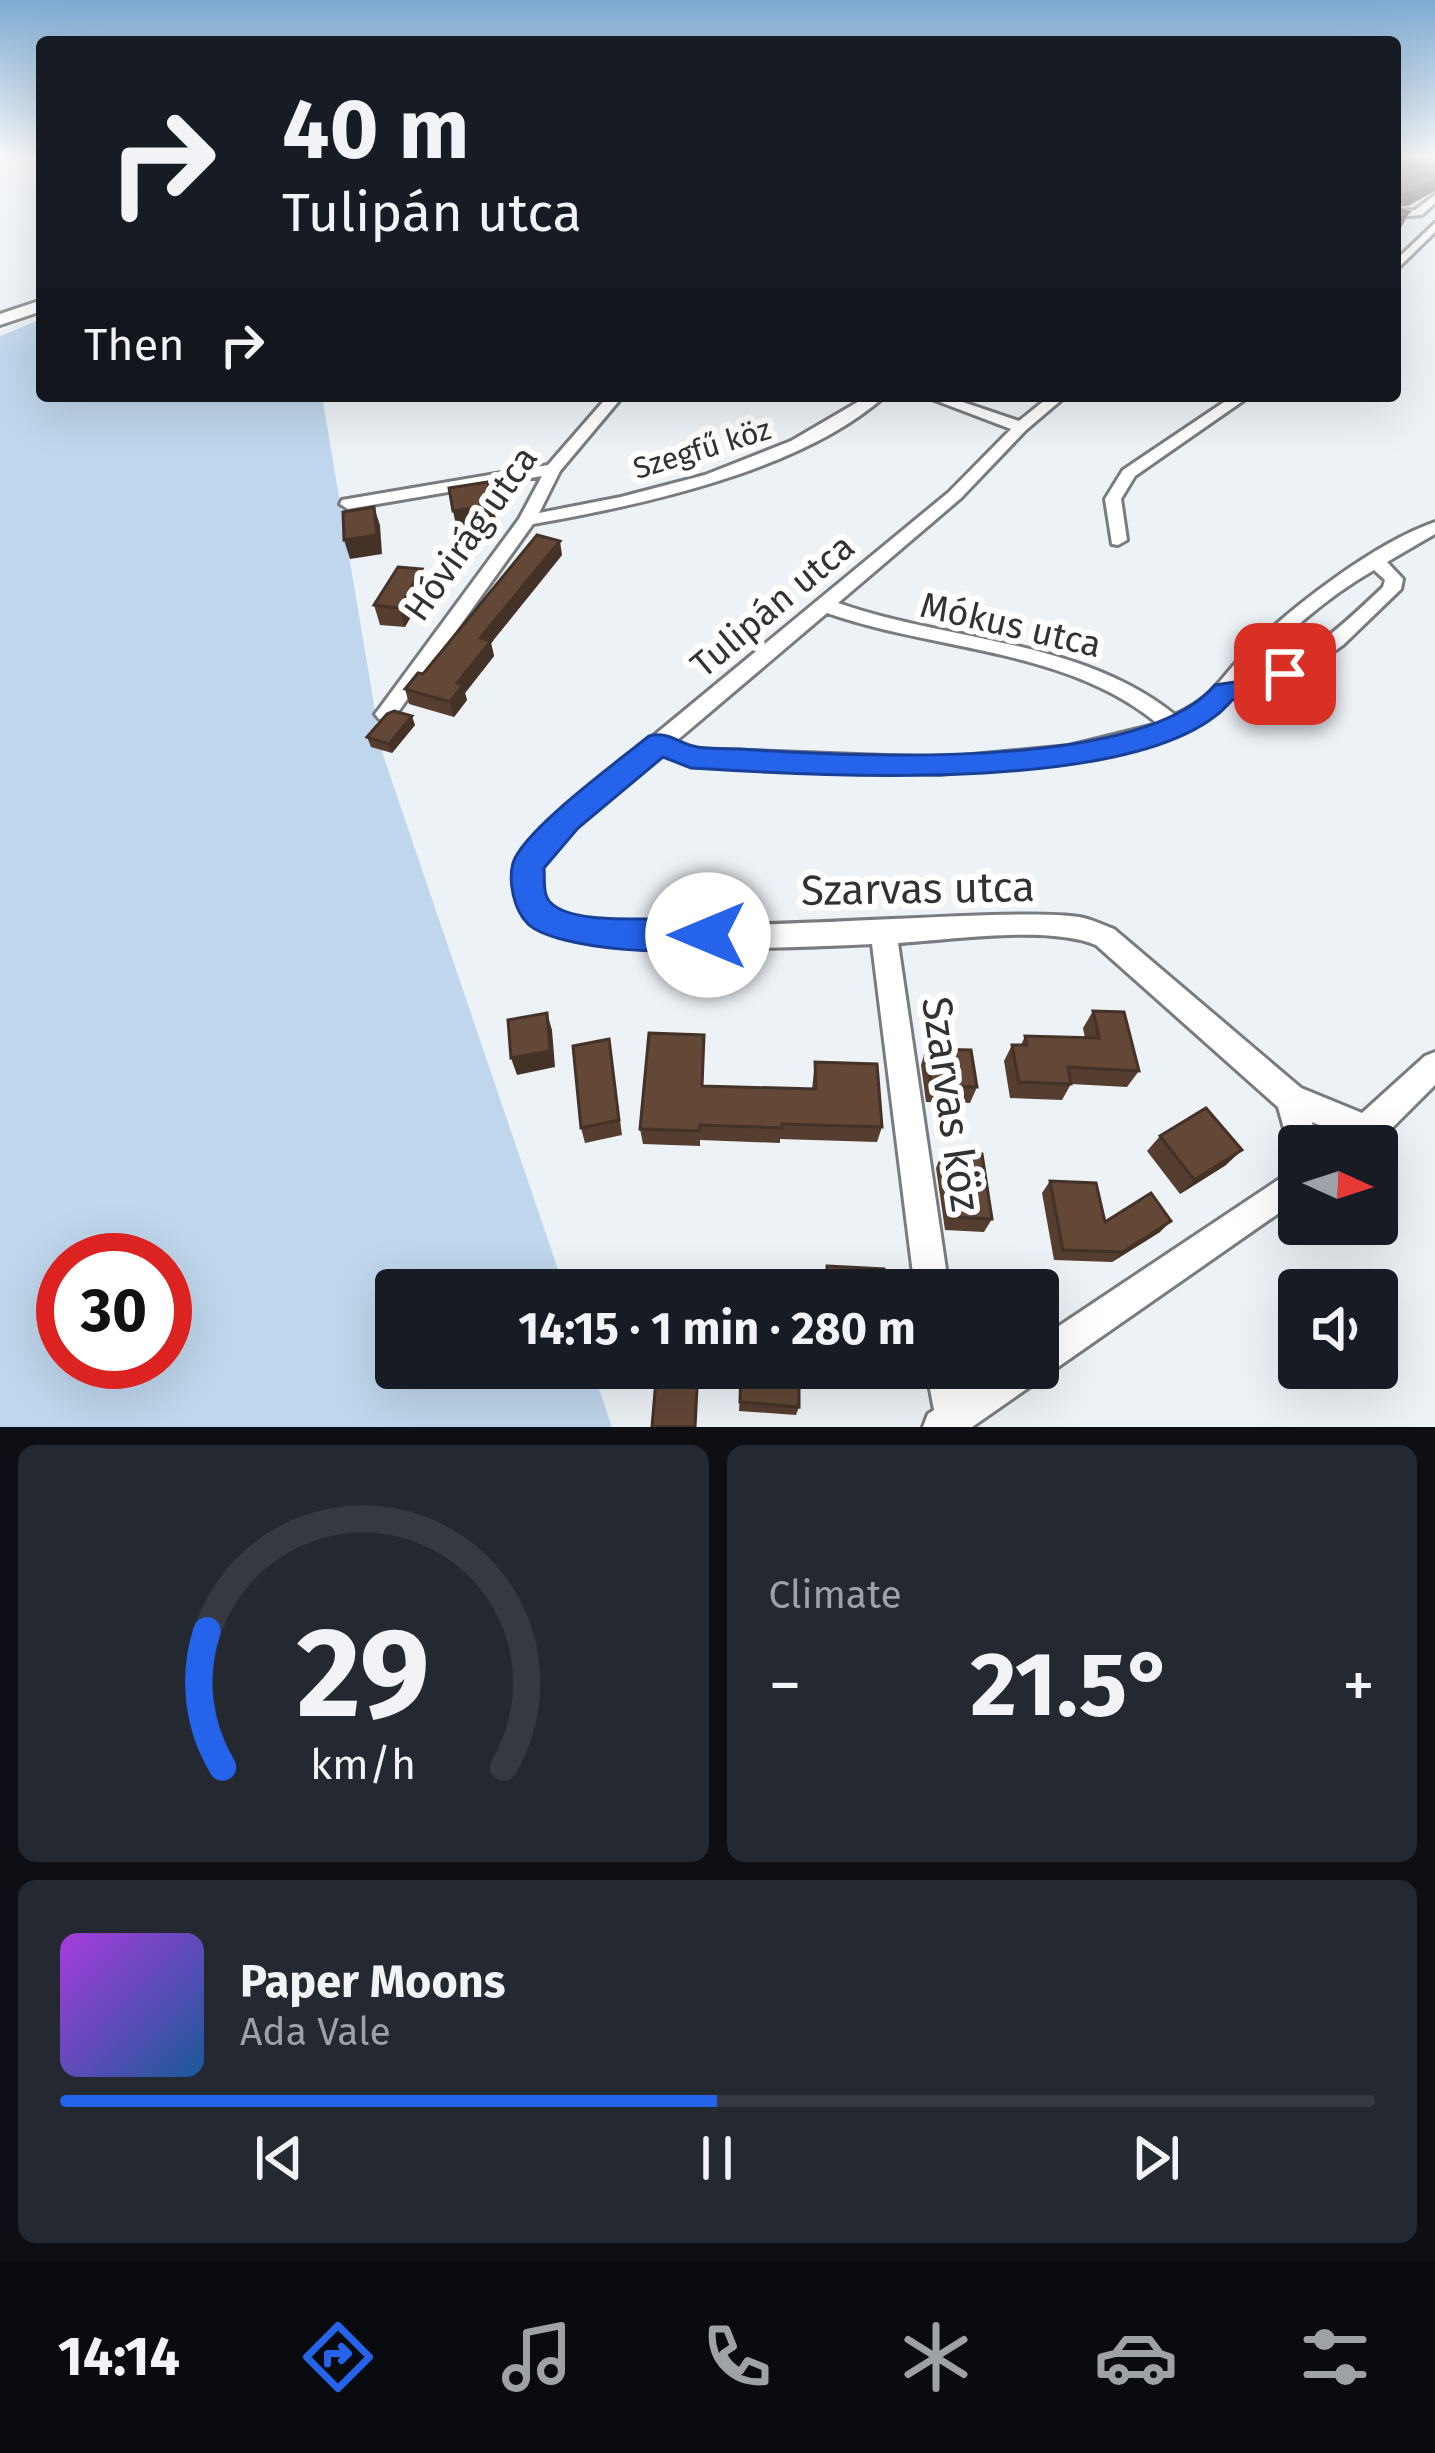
<!DOCTYPE html>
<meta charset="utf-8">
<style>
body{margin:0;font-family:"Fira Sans",sans-serif;background:#242831;color:#f1f3f6;height:100vh;display:flex;flex-direction:column;font-size:45px;white-space:nowrap}
*{box-sizing:border-box;margin:0}
p{font-size:39px;color:#9ea1a6}
.icon{flex:none;width:66px;height:66px;fill:none;stroke:currentColor;stroke-width:2;stroke-linecap:round;stroke-linejoin:round}
.map{position:relative;height:1427px;overflow:hidden}
.panel{display:flex;flex-direction:column;gap:18px;padding:18px;background:#0d0f14;flex:1}
.panel>*{flex:none}
.guide{position:absolute;left:36px;top:36px;width:1365px;height:366px;border-radius:12px;box-shadow:0 12px 48px #0002;background:#171b24;color:#f1f3f6;overflow:hidden}
.needle{width:78px;rotate:93deg}
.tools{position:absolute;left:1278px;top:1125px;display:grid;gap:24px}
.tools a{display:grid;place-items:center;width:120px;height:120px;border-radius:12px;background:#171b24;box-shadow:0 12px 48px #0002;font-size:60px}
.speed{position:absolute;left:36px;top:1233px;display:flex;gap:24px;font-size:60px;font-weight:700;text-align:center}
.speed>*{display:grid;place-content:center;width:156px;height:156px;border-radius:50%;background:#171b24;box-shadow:0 12px 48px #0002;line-height:1}
.speed .limit{border:18px solid #d22;background:#fff;color:#111}
.pin{position:absolute;display:grid;place-items:center;width:102px;height:102px;color:#fff;margin:-51px;border-radius:24px;box-shadow:0 6px 18px #0006}
.me{position:absolute;width:132px;margin:-66px;rotate:270deg;stroke-linejoin:round;filter:drop-shadow(0 0 9px #0008)}
.turn{display:flex;align-items:center;gap:42px;height:252px;padding:0 48px;font-size:54px}
.turn .icon{width:156px;height:156px;stroke-width:2.5}
.turn b{display:block;font-size:84px;line-height:102px}
.then{display:flex;align-items:center;height:114px;padding:0 48px;background:#0003;gap:24px;font-size:45px}
.big{font-size:90px;font-weight:700;line-height:1.1}
.panel .card{flex:1;display:flex;flex-direction:column;justify-content:center;gap:18px;min-width:0;padding:0 42px;border-radius:18px;background:#242831}
.panel .dial{align-items:center;gap:0}
.dial svg{height:312px;overflow:visible;fill:none;stroke:#363941;stroke-width:7;stroke-linecap:round;text-anchor:middle}
.dial text{fill:#f1f3f6;stroke:none}
.song{display:flex;align-items:center;gap:36px}
.cover{width:144px;height:144px;border-radius:18px;background:linear-gradient(135deg,hsl(280 70% 55%),hsl(210 70% 35%))}
.played{height:12px;border-radius:6px;background:linear-gradient(90deg,#2563eb 50%,#363941 50%)}
.keys{display:flex;justify-content:space-around;direction:ltr}
.heat{display:flex;justify-content:space-between;align-items:center;font-size:66px;direction:ltr}
.panel .tiles{flex:1;display:grid;gap:18px;grid-template-columns:1fr 1fr}
.card:last-child{grid-column:span 2}
.trip{position:absolute;left:375px;top:1269px;width:684px;height:120px;border-radius:12px;background:#171b24;box-shadow:0 12px 48px #0002;font-weight:700;line-height:120px;text-align:center}
.dock{display:flex;height:192px;justify-content:space-around;align-items:center;background:#090b0e;color:#9ea1a6}
.dock .icon{width:84px;height:84px}
.dock .on{color:#2563eb}
.dock b{font-size:54px;color:#f1f3f6}
.map>svg:first-child{display:block}
.green{fill:#bfd6ec;fill-rule:evenodd}
.lines{fill:none;stroke-linecap:round;stroke-linejoin:round}
.minor-casing{stroke:#787c80;stroke-width:6}
.secondary-casing{stroke:#787c80;stroke-width:6}
.minor{fill:#fff;fill-rule:evenodd}
.secondary{fill:#fff;fill-rule:evenodd}
.wall{fill:#553d2f}
.shaded-wall{fill:#453226}
.building{fill:#634737;stroke:#453226;stroke-width:3}
.route{fill:#2563eb;stroke:#184099;stroke-width:3}
.labels{text-anchor:middle;stroke-width:12;stroke-linejoin:round;paint-order:stroke}
.far-street-label{font-size:30px;fill:#303234;stroke:#fff}
.street-label{font-size:36px;fill:#303234;stroke:#fff}
.near-street-label{font-size:42px;fill:#303234;stroke:#fff}
</style>
<div class="map">
<svg width="1435" height="1427" viewBox="0 0 1435 1427">
<rect width="100%" height="100%" fill="#edf2f7"/>
<path class="green" d="M42 319V396H322L382 752 565 1290H396V1368H592L612 1427H0V336ZM63 1260H165V1362H63Z"/>
<g class="lines">
<g class="minor-casing">
<path id="minor" d="M1435 195V203L1422 215 1395 217V211L1415 210Z
M1435 223V232L1395 271V261Z
M608 396H623L560 471 539 513 621 497 705 475 791 441 868 396H885C801 471 642 505 533 524L393 719H379L375 714 379 709 519 519 542 476 348 509 340 504 342 500 548 465Z
M924 396H945L1019 421 1050 396H1066L1026 430 961 498 838 603C949 642 1081 639 1175 715 1214 697 1216 683 1244 654 1290 608 1374 543 1435 522V534L1387 562 1403 579 1401 589 1343 645 1303 673 1281 684 1231 697 1218 712 1156 742 1069 762 940 774 691 765 661 754 576 827 540 868C541 879 539 895 546 904 585 952 997 903 1079 917 1091 919 1103 925 1114 929L1301 1088 1362 1113 1425 1056 1435 1052V1085L1379 1141 1369 1146H1332L1339 1133 1312 1122 1318 1146H1299V1159L1292 1157 1278 1107 1096 945C1047 925 952 940 898 943L949 1290H915L872 944C805 947 580 959 532 923 518 912 511 879 517 862 524 845 547 827 560 813L949 492 1011 429ZM1374 570 1385 580 1383 587C1342 626 1301 666 1244 680 1279 638 1327 597 1374 570ZM827 613C935 651 1067 648 1158 724L1069 746 940 758 693 749 675 742Z
M1233 396H1250L1135 476 1121 499 1127 540 1118 545 1112 544 1105 499 1123 470Z
M1299 1166V1199L972 1427H923L928 1414 934 1410 926 1368H960L965 1389 997 1368H1038V1340Z"/>
</g>
<g class="secondary-casing">
<path id="secondary" d="M42 300V311L0 325V314Z"/>
</g>
<use href="#minor" class="minor"/>
<use href="#secondary" class="secondary"/>
</g>
<path class="wall" d="M1395 156H1435L1408 206 1402 163 1395 162Z
M562 555 491 643 494 656 465 693 467 700 454 717 409 704 405 689Z
M427 588 405 627 380 625 374 605Z
M415 725 392 753 371 747 367 737Z
M1093 1011 1139 1071 1127 1087 1071 1084 1062 1100 1010 1098 1004 1061 1012 1045H1021L1025 1036 1085 1038 1083 1028Z
M704 1035 703 1086 812 1089 815 1062 882 1127 877 1142 780 1139V1143L700 1140V1146L643 1144 640 1129Z
M609 1039 622 1135 585 1143 581 1128Z
M926 1049 977 1087 970 1103 926 1102 921 1065Z
M1160 1136 1226 1165 1180 1194 1147 1151Z
M942 1153 992 1219 984 1232 945 1230 936 1168Z
M1050 1181 1105 1222 1160 1232 1112 1262 1054 1260 1042 1193Z
M741 1368H889L890 1373 884 1382 799 1376V1407L796 1415 739 1411Z"/>
<path class="shaded-wall" d="M1435 181V191L1408 206 1395 207 1398 195Z
M1409 212 1402 226 1395 232V224Z
M493 505 497 524 457 530 453 511Z
M374 507 380 525 382 554 350 559 344 540Z
M560 541 562 555 491 643 494 656 465 693 467 700 454 717 450 702 457 683 480 638Z
M422 569 427 588 405 627 399 608Z
M412 716 415 725 392 753 389 744Z
M547 1013 552 1030 555 1067 517 1075 511 1058Z
M1242 1150 1226 1165 1180 1194 1194 1180Z
M1171 1221 1160 1232 1112 1262 1123 1252Z"/>
<path class="building" d="M1417 156H1435V181L1414 193 1398 195 1395 203V167Z
M1395 209 1409 212 1395 224Z
M488 482 493 505 453 511 449 488Z
M374 507 377 535 344 540 343 512Z
M537 535 560 541 480 638 491 641 457 683 463 685 450 702 405 689 418 673 423 674Z
M398 567 422 569 399 608 374 605Z
M394 711 412 716 389 744 367 737 387 714Z
M1093 1011 1124 1012 1139 1071 1068 1067 1071 1084 1019 1082 1012 1045H1027L1025 1036 1099 1038Z
M547 1013 550 1051 511 1058 508 1020Z
M649 1033 704 1035 702 1086 816 1089 815 1062 877 1064 882 1127 782 1124V1128L700 1125 699 1131 640 1129Z
M609 1039 619 1120 581 1128 573 1046Z
M926 1049 971 1050 977 1087 932 1086Z
M1206 1108 1242 1150 1194 1180 1160 1136Z
M942 1153 982 1154 992 1219 952 1217Z
M1050 1181 1096 1183 1105 1222 1151 1193 1171 1221 1123 1252 1063 1250Z
M827 1266 884 1269 885 1290H743L744 1280 827 1284Z
M657 1368H698L695 1427H652Z
M741 1368H799V1407L740 1402Z
M818 1368H889L890 1373Z"/>
<linearGradient id="sky" x2="0" y2="1"><stop stop-color="#7eaad2"/><stop offset="0.44" stop-color="#f7f9fb"/><stop offset="1" stop-color="#f7f9fb" stop-opacity="0"/></linearGradient>
<rect width="1435" height="355" fill="url(#sky)"/>
<path class="route" d="M1285 665 1298 674C1283 692 1255 698 1232 700 1152 798 810 775 691 768L663 757 578 828 544 868C545 880 542 896 552 904 581 930 683 911 720 925L725 935 720 945C685 958 556 950 528 924 514 910 508 882 513 863 523 830 620 760 649 736 667 731 677 742 693 746 707 750 724 748 739 749 849 756 1140 773 1215 685L1249 680Z"/>
<g class="labels">
<g class="far-street-label">
<text transform="translate(702 449) rotate(-17)" y="10">Szegfű köz</text>
</g>
<g class="street-label">
<text transform="translate(470 533) rotate(-55)" y="13">Hóvirág utca</text>
<text transform="translate(772 605) rotate(-40)" y="13">Tulipán utca</text>
<text transform="translate(1011 624) rotate(13)" y="13">Mókus utca</text>
</g>
<g class="near-street-label">
<text transform="translate(918 888) rotate(-1)" y="15">Szarvas utca</text>
<text transform="translate(952 1104) rotate(82)" y="15">Szarvas köz</text>
</g>
</g>
</svg>
<div class="tools">
<a><svg class="needle" viewBox="-14 -14 28 28"><path d="M0-13l5 13h-10z" fill="#e53935"/><path d="M0 13l5-13h-10z" fill="#9ea1a6"/></svg></a>
<a><svg class="icon" aria-label="sound" viewBox="0 0 24 24"><path d="M4 9h4l5-4v14l-5-4H4zM17 9q2 3 0 6"/></svg></a>
</div>
<div class="speed"><div class="limit">30</div></div>
<div class="pin" style="left:1285px;top:674px;background:#d93025"><svg class="icon" aria-label="arrive" viewBox="0 0 24 24"><path d="M6 21V4h12l-3 4 3 4H6"/></svg></div>
<svg class="me" style="left:708px;top:935px" viewBox="-20 -20 40 40"><circle r="19" fill="#fff"/><path d="M0-13L10 11 0 6-10 11z" fill="#2563eb"/></svg>
<div class="trip">14:15 · 1 min · 280 m</div>
<div class="guide">
<div class="turn"><svg class="icon" aria-label="right" viewBox="0 0 24 24"><path d="M7 20v-9h11M14 6l5 5-5 5"/></svg><div><b>40 m</b>Tulipán utca</div></div>
<div class="then">Then<svg class="icon" aria-label="right" viewBox="0 0 24 24"><path d="M7 20v-9h11M14 6l5 5-5 5"/></svg></div>
</div>
</div>
<section class="panel">
<div class="tiles">
<div class="card dial"><svg viewBox="0 0 100 80">
<path d="M14 69A42 42 0 1 1 86 69"/>
<path d="M14 69A42 42 0 0 1 10 34" stroke="#2563eb"/>
<text x="50" y="56" font-size="32" font-weight="700">29</text>
<text x="50" y="72" font-size="11">km/h</text>
</svg></div>
<div class="card"><p>Climate</p>
<div class="heat"><a>−</a><b class="big">21.5°</b><a>+</a></div>
</div>
<div class="card">
<div class="song"><i class="cover"></i><div><b>Paper Moons</b><p>Ada Vale</p></div></div>
<div class="played"></div>
<div class="keys"><svg class="icon" aria-label="previous" viewBox="0 0 24 24"><path d="M18 5L8 12l10 7zM5 5v14"/></svg><svg class="icon" aria-label="pause" viewBox="0 0 24 24"><path d="M8 5v14M16 5v14"/></svg><svg class="icon" aria-label="next" viewBox="0 0 24 24"><path d="M6 5l10 7-10 7zM19 5v14"/></svg></div>
</div>
</div>
</section>
<nav class="dock">
<b>14:14</b>
<svg class="icon on" aria-label="directions" viewBox="0 0 24 24"><path d="M12 3l9 9-9 9-9-9zM9 14v-3h6M13 9l2 2-2 2"/></svg>
<svg class="icon" aria-label="music" viewBox="0 0 24 24"><path d="M9 18V5l10-2v13"/><circle cx="6" cy="18" r="3"/><circle cx="16" cy="16" r="3"/></svg>
<svg class="icon" aria-label="phone" viewBox="0 0 24 24"><path d="M5 4h4l2 5-3 2q2 4 5 5l2-3 5 2v4C11 20 4 13 5 4z"/></svg>
<svg class="icon" aria-label="climate" viewBox="0 0 24 24"><path d="M12 3v18M4 7l16 10M4 17L20 7"/></svg>
<svg class="icon" aria-label="car" viewBox="0 0 24 24"><path d="M5 17H2v-5l4-1 3-4h7l3 4 3 1v5h-3M9 17h6M6 11h13"/><circle cx="7" cy="17" r="2"/><circle cx="17" cy="17" r="2"/></svg>
<svg class="icon" aria-label="filters" viewBox="0 0 24 24"><path d="M4 7h16M4 17h16"/><circle cx="9" cy="7" r="2"/><circle cx="15" cy="17" r="2"/></svg>
</nav>
